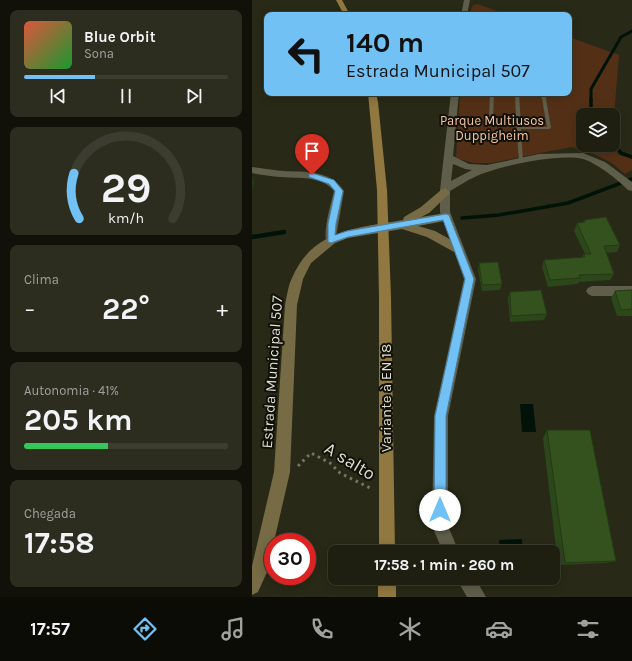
<!DOCTYPE html>
<html lang="pt">
<meta charset="utf-8">
<style>
body{margin:0;font-family:Karla,sans-serif;background:#2c2c1f;color:#f1f3f6;height:100vh;display:flex;flex-direction:column;font-size:15px;white-space:nowrap}
*{box-sizing:border-box;margin:0}
p{font-size:13px;color:#a1a29f}
.icon{flex:none;width:22px;height:22px;fill:none;stroke:currentColor;stroke-width:2;stroke-linecap:round;stroke-linejoin:round}
.map{position:relative;flex:1;overflow:hidden}
.side{display:flex;flex-direction:column;gap:10px;padding:10px;background:#111109;width:252px}
.side>*{flex:none}
.hud{position:absolute;left:12px;top:12px;width:308px;height:84px;border-radius:8px;box-shadow:0 2px 10px #0003,0 0 0 1px #3c3d31;background:#72c1f5;color:#111;overflow:hidden}
.controls{position:absolute;left:324px;top:108px;display:grid;gap:8px}
.controls a{display:grid;place-items:center;width:44px;height:44px;border-radius:8px;background:#1f1f11;box-shadow:0 2px 10px #0003,0 0 0 1px #3c3d31;font-size:20px}
.speed{position:absolute;left:12px;top:533px;display:flex;gap:8px;font-size:20px;font-weight:700;text-align:center}
.speed>*{display:grid;place-content:center;width:52px;height:52px;border-radius:50%;background:#1f1f11;box-shadow:0 2px 10px #0003,0 0 0 1px #3c3d31;line-height:1}
.speed .limit{border:6px solid #d22;background:#fff;color:#111}
.pin{position:absolute;display:grid;place-items:center;width:34px;height:34px;color:#fff;margin:-41px -17px;border-radius:50% 50% 50% 0;rotate:-45deg;box-shadow:0 0 4px #0007}
.pin .icon{rotate:45deg}
.me{position:absolute;width:44px;margin:-22px;rotate:0deg;stroke-linejoin:round;filter:drop-shadow(0 0 3px #0008)}
.turn{display:flex;align-items:center;gap:14px;height:84px;padding:0 16px;font-size:18px}
.turn .icon{width:52px;height:52px;stroke-width:2.5}
.turn b{display:block;font-size:28px;line-height:34px}
.big{font-size:30px;font-weight:700;line-height:1.1}
.side .card{flex:1;display:flex;flex-direction:column;justify-content:center;gap:6px;min-width:0;padding:0 14px;border-radius:8px;background:#2c2c1f}
.side .dial{align-items:center;gap:0}
.dial svg{height:104px;overflow:visible;fill:none;stroke:#3c3d31;stroke-width:7;stroke-linecap:round;text-anchor:middle}
.dial text{fill:#f1f3f6;stroke:none}
.song{display:flex;align-items:center;gap:12px}
.cover{width:48px;height:48px;border-radius:6px;background:linear-gradient(135deg,hsl(10 70% 55%),hsl(130 70% 35%))}
.played{height:4px;border-radius:2px;background:linear-gradient(90deg,#72c1f5 35%,#3c3d31 35%)}
.keys{display:flex;justify-content:space-around;direction:ltr}
.heat{display:flex;justify-content:space-between;align-items:center;font-size:22px;direction:ltr}
.charge{height:6px;border-radius:3px;background:linear-gradient(90deg,#34c759 41%,#3c3d31 0)}
.trip{position:absolute;left:76px;top:545px;width:232px;height:40px;border-radius:8px;background:#1f1f11;box-shadow:0 2px 10px #0003,0 0 0 1px #3c3d31;font-weight:700;line-height:40px;text-align:center}
.tabs{display:flex;height:64px;justify-content:space-around;align-items:center;background:#0c0c07;color:#a1a29f}
.tabs .icon{width:28px;height:28px}
.tabs .current{color:#72c1f5}
.tabs b{font-size:18px;color:#f1f3f6}
main{display:flex;flex:1;min-height:0}
.map>svg:first-child{display:block}
.green{fill:#533015}
.water{fill:#011309}
.lines{fill:none;stroke-linecap:round;stroke-linejoin:round}
.stream-far2{stroke:#011309;stroke-width:3}
.stream-far1{stroke:#011309;stroke-width:3.5}
.stream{stroke:#011309;stroke-width:4.5}
.path{stroke:#767666;stroke-width:3;stroke-dasharray:2.5 4;stroke-linecap:butt}
.lane{fill:#5e5e4a;fill-rule:evenodd}
.street{fill:#5e5e4a;fill-rule:evenodd}
.secondary{fill:#776b45;fill-rule:evenodd}
.primary{fill:#907840;fill-rule:evenodd}
.wall{fill:#2c471a}
.shaded-wall{fill:#243915}
.building{fill:#33521e;stroke:#243915}
.route{fill:#72c1f5;stroke:#4a7d9f}
.labels{text-anchor:middle;stroke-width:4;stroke-linejoin:round;paint-order:stroke}
.far-park-label{font-size:13px;fill:#f6c5a5;stroke:#111109}
.street-label{font-size:15px;fill:#deded3;stroke:#111109}
.near-street-label{font-size:18px;fill:#deded3;stroke:#111109}
</style>
<main>
<section class="side">
<div class="card">
<div class="song"><i class="cover"></i><div><b>Blue Orbit</b><p>Sona</p></div></div>
<div class="played"></div>
<div class="keys"><svg class="icon" aria-label="previous" viewBox="0 0 24 24"><path d="M18 5L8 12l10 7zM5 5v14"/></svg><svg class="icon" aria-label="pause" viewBox="0 0 24 24"><path d="M8 5v14M16 5v14"/></svg><svg class="icon" aria-label="next" viewBox="0 0 24 24"><path d="M6 5l10 7-10 7zM19 5v14"/></svg></div>
</div>
<div class="card dial"><svg viewBox="0 0 100 80">
<path d="M14 69A42 42 0 1 1 86 69"/>
<path d="M14 69A42 42 0 0 1 10 34" stroke="#72c1f5"/>
<text x="50" y="56" font-size="32" font-weight="700">29</text>
<text x="50" y="72" font-size="11">km/h</text>
</svg></div>
<div class="card"><p>Clima</p>
<div class="heat"><a>−</a><b class="big">22°</b><a>+</a></div>
</div>
<div class="card"><p>Autonomia · 41%</p><b class="big">205 km</b><div class="charge"></div></div>
<div class="card"><p>Chegada</p><b class="big">17:58</b></div>
</section>
<div class="map">
<svg width="380" height="597" viewBox="0 0 380 597">
<rect width="100%" height="100%" fill="#292917"/>
<path class="green" d="M225 4 257 15H218L220 6Z
M317 37 367 55 362 115 340 113 341 115H331V145H360L367 155 380 158V170L373 174 360 163 340 153 319 147 239 163H222L204 158 208 93H317Z"/>
<path class="water" d="M268 404H281L284 432H270Z
M270 539 271 552H248L247 540Z"/>
<g class="lines">
<path class="stream-far2" d="M339 100V89L369 37 380 31"/>
<path class="stream-far1" d="M339 99V113L341 115
M361 143 369 153 380 157
M210 218 247 215 316 203 380 179"/>
<path class="stream" d="M0 237 32 232"/>
<path class="path" d="M46 466 59 453 78 463 88 473 120 489"/>
<path class="lane" d="M238 93H242L241 118 264 119 263 93H267L269 127H295L289 93H293L299 128 297 129H269L271 162H267V161L264 121 239 120 237 119Z"/>
<path class="street" d="M212 0H218L215 15H209Z
M199 93H207L201 156 217 164 235 165 287 154 331 153 353 162 380 182V191L376 190C366 180 345 163 331 159 306 153 248 166 225 176 215 180 207 186 198 191V212L224 279 196 416V526L207 552H191L180 526 182 416 212 279 188 212V190ZM201 164 213 169 220 170 199 181Z
M0 167C10 168 21 170 31 171 53 172 79 170 92 191L83 243 79 244 75 243C70 233 79 203 82 191 69 175 47 179 29 177 19 176 10 175 0 173Z
M340 286H380V296H340L336 294 334 291 336 288Z
M204 578H223L234 597H215Z"/>
<path class="secondary" d="M193 188 198 192 197 194 177 213 169 217 194 213 198 214 199 217 198 220 166 226 183 231 210 246 212 249 210 252 206 253 202 252 175 237 150 229 96 238 83 243 59 263 51 279 45 305 38 472 15 572 6 592 0 595V566L22 472 33 305C35 296 36 286 40 278 61 229 105 228 151 220L152 217 169 207 189 190Z"/>
<path class="primary" d="M84 0H90L98 15H92Z
M116 93H124L126 102 135 190 139 297 143 552H127V297L125 190Z
M126 578H144V597H126Z"/>
</g>
<path class="wall" d="M332 220 368 245 365 252 354 253 362 274 358 280 327 282 325 284 296 287 290 267 292 260 330 257 332 254H333L322 231 325 223 331 222Z
M227 263 250 284 248 290 230 291 226 270Z
M380 290V316H365L359 298 363 291Z
M258 292 295 314 292 320 258 322 256 298Z
M295 430 364 561 354 563 306 565 291 438Z"/>
<path class="shaded-wall" d="M0 176 3 182 0 190Z"/>
<path class="building" d="M354 217 368 245 352 246 362 274 327 275 328 278 298 280 292 260 333 257 332 254H339L325 223 333 222 332 220Z
M246 262 250 284 230 285 227 263Z
M289 290 295 314 259 316 258 292Z
M380 290V309L369 310 363 291Z
M295 430H338L364 561 313 563Z"/>
<path class="route" d="M60 173 82 180 91 191 84 224 83 235 95 231 194 214 197 215 222 279 194 416V510L193 515 188 517 184 515 182 510 183 416 213 279 191 220 96 237 79 243 76 242V224L83 191 77 184 57 177V174Z"/>
<g class="labels">
<g class="far-park-label">
<text x="240" y="125">Parque Multiusos<tspan x="240" dy="15">Duppigheim</tspan></text>
</g>
<g class="street-label">
<text transform="translate(20 372) rotate(-86)" y="5">Estrada Municipal 507</text>
<text transform="translate(134 398) rotate(-90)" y="5">Variante à EN 18</text>
</g>
<g class="near-street-label">
<text transform="translate(98 461) rotate(31)" y="6">A salto</text>
</g>
</g>
</svg>
<div class="controls">
<a><svg class="icon" aria-label="layers" viewBox="0 0 24 24"><path d="M12 4l9 5-9 5-9-5zM3 14l9 5 9-5"/></svg></a>
</div>
<div class="speed"><div class="limit">30</div></div>
<div class="pin" style="left:60px;top:175px;background:#d93025"><svg class="icon" aria-label="arrive" viewBox="0 0 24 24"><path d="M6 21V4h12l-3 4 3 4H6"/></svg></div>
<svg class="me" style="left:188px;top:510px" viewBox="-20 -20 40 40"><circle r="19" fill="#fff"/><path d="M0-13L10 11 0 6-10 11z" fill="#72c1f5"/></svg>
<div class="trip">17:58 · 1 min · 260 m</div>
<div class="hud">
<div class="turn"><svg class="icon" aria-label="left" viewBox="0 0 24 24"><path d="M17 20v-9H6M10 6l-5 5 5 5"/></svg><div><b>140 m</b>Estrada Municipal 507</div></div>
</div>
</div>
</main>
<nav class="tabs">
<b>17:57</b>
<svg class="icon current" aria-label="directions" viewBox="0 0 24 24"><path d="M12 3l9 9-9 9-9-9zM9 14v-3h6M13 9l2 2-2 2"/></svg>
<svg class="icon" aria-label="music" viewBox="0 0 24 24"><path d="M9 18V5l10-2v13"/><circle cx="6" cy="18" r="3"/><circle cx="16" cy="16" r="3"/></svg>
<svg class="icon" aria-label="phone" viewBox="0 0 24 24"><path d="M5 4h4l2 5-3 2q2 4 5 5l2-3 5 2v4C11 20 4 13 5 4z"/></svg>
<svg class="icon" aria-label="climate" viewBox="0 0 24 24"><path d="M12 3v18M4 7l16 10M4 17L20 7"/></svg>
<svg class="icon" aria-label="car" viewBox="0 0 24 24"><path d="M5 17H2v-5l4-1 3-4h7l3 4 3 1v5h-3M9 17h6M6 11h13"/><circle cx="7" cy="17" r="2"/><circle cx="17" cy="17" r="2"/></svg>
<svg class="icon" aria-label="filters" viewBox="0 0 24 24"><path d="M4 7h16M4 17h16"/><circle cx="9" cy="7" r="2"/><circle cx="15" cy="17" r="2"/></svg>
</nav>
